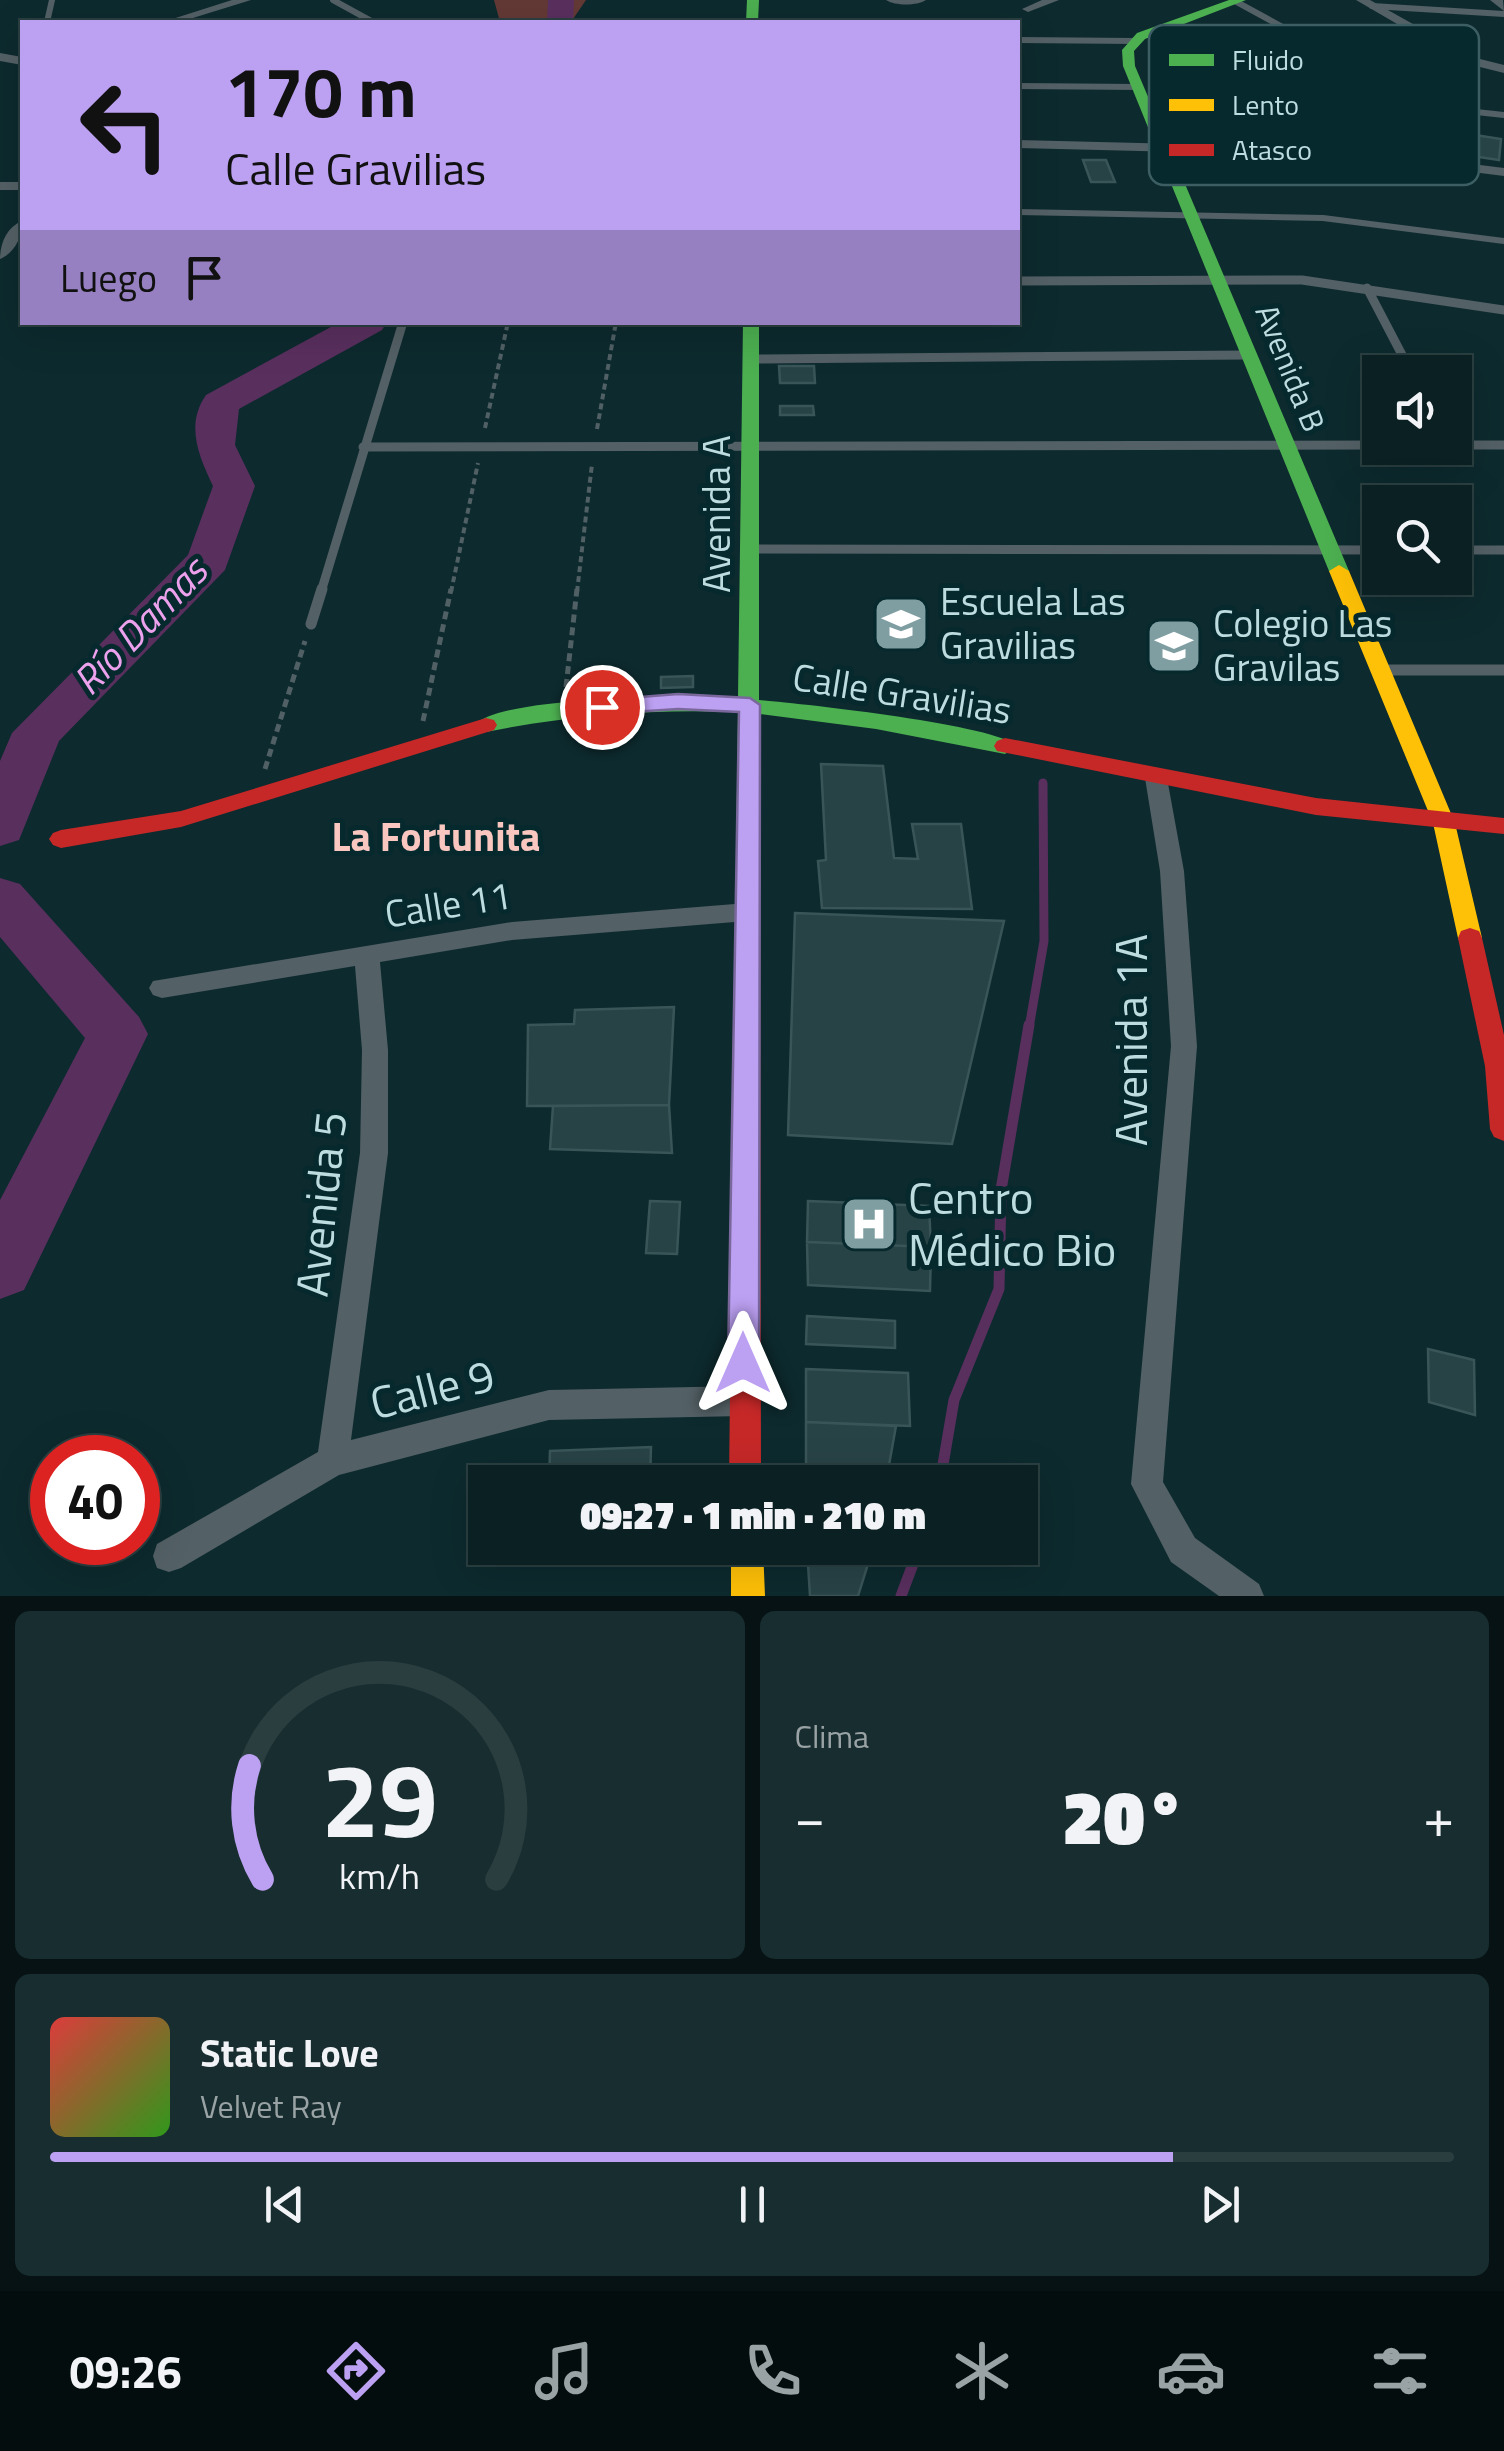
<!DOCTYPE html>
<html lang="es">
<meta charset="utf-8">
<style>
body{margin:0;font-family:"Titillium Web",sans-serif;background:#182d2f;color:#f1f3f6;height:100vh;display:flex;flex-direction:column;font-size:38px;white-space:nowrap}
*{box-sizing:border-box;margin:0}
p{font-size:32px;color:#99a3a5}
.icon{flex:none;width:55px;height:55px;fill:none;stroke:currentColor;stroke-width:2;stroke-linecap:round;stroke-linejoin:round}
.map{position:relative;height:1596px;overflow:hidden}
.drawer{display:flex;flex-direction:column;gap:15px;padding:15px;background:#061213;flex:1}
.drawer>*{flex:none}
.hud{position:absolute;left:20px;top:20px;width:1000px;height:305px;border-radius:0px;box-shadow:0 10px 40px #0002,0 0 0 2px #2a3e40;background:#bca0f2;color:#111;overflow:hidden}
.buttons{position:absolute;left:1362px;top:355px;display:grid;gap:20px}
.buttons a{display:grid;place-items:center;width:110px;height:110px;border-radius:0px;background:#0a2022;box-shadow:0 10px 40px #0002,0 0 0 2px #2a3e40;font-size:50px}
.speed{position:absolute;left:30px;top:1435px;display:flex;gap:20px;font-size:50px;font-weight:700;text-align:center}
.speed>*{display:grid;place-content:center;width:130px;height:130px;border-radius:50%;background:#0a2022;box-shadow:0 10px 40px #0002,0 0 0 2px #2a3e40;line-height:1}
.speed .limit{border:15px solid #d22;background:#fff;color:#111}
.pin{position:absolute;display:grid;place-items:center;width:85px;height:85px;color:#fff;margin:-42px;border:5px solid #fff;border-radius:50%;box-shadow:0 2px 10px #0007}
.me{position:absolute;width:110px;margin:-55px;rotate:0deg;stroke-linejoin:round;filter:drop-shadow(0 0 8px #0008)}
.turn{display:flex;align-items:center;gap:35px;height:210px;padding:0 40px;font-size:45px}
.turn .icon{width:130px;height:130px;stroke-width:2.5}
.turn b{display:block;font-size:70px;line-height:85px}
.then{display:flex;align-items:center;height:95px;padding:0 40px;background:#0003;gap:20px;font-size:38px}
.big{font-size:75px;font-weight:800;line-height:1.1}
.drawer .widget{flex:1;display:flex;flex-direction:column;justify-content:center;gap:15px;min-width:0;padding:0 35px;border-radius:15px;background:#182d2f}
.drawer .dial{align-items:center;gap:0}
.dial svg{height:260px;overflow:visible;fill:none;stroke:#2a3e40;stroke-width:7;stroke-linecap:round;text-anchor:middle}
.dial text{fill:#f1f3f6;stroke:none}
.song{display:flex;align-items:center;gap:30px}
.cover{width:120px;height:120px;border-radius:15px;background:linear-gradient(135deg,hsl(0 70% 55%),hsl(110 70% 35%))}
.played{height:10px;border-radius:5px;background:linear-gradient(90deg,#bca0f2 80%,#2a3e40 80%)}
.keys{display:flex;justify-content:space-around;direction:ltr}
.heat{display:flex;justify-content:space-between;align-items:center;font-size:55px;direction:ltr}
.drawer .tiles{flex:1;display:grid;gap:15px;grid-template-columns:1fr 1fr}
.widget:last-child{grid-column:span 2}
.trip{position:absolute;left:468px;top:1465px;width:570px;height:100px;border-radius:0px;background:#0a2022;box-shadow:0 10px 40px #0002,0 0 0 2px #2a3e40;font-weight:800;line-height:100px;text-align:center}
.menu{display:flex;height:160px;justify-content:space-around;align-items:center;background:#040d0e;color:#99a3a5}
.menu .icon{width:70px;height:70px}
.menu .on{color:#bca0f2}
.menu b{font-size:45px;color:#f1f3f6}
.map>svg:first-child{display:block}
.green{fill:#633935}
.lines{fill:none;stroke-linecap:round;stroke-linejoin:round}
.stream-far1{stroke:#592f5e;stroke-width:9}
.stream{stroke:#592f5e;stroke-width:11}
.river{fill:#592f5e;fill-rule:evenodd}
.building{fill:#284346;stroke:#3a5558;stroke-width:2.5}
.path-far2{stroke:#506064;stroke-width:2.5;stroke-dasharray:5 2.5;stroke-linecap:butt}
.path-far1{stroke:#506064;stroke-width:4;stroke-dasharray:6 4;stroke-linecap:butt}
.path{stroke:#506064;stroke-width:5;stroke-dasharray:8 5;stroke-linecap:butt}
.lane-far2{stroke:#536065;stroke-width:6}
.lane-far1{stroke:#536065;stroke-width:9}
.lane{stroke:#536065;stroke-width:11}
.street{fill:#536065;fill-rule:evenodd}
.fast{fill:#4caf50;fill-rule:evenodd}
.slow{fill:#ffc107;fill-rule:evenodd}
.jam{fill:#c62828;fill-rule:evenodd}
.route{fill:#bca0f2;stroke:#7a689d;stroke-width:2.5}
.labels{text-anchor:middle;stroke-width:10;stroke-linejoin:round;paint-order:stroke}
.far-street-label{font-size:32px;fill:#bddce0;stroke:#06292e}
.street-label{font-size:38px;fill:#bddce0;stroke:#06292e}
.poi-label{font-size:38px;fill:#bddce0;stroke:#06292e;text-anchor:start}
.water-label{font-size:40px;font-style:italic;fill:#eca1ed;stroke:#06292e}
.neighbourhood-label{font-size:40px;font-weight:bold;fill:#fac7c0;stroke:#06292e}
.near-street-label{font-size:45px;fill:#bddce0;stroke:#06292e}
.near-poi-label{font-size:45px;fill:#bddce0;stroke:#06292e;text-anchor:start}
.key{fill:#06292e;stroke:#3d5f63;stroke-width:2.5}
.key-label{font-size:28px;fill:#bddce0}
</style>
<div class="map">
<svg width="1504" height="1596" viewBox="0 0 1504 1596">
<rect width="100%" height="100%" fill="#0d2a2e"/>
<path class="green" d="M494 0H586L571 22H500Z"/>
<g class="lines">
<path class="stream-far1" d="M1029 1028 1044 941 1043 783"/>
<path class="stream" d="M940 1482 954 1400 999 1289 1001 1190 1029 1025
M901 1596 919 1548"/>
<path class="river" d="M548 0H574L573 22H547Z
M340 322H387L382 330 239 409 235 445 255 486 225 570 59 741 19 840 0 846V761L12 733 188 555 213 486C199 456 185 425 206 395Z
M0 878 20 884 139 1017 148 1034 24 1290 0 1299V1200L85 1038 0 937Z"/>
</g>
<path class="building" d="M1475 135 1501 139 1499 160 1472 156Z
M1083 160H1106L1115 182H1091Z
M779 366H814L815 383H780Z
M780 406H813L814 415H780Z
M693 676V687L661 688V677Z
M821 764 883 766 894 858 918 859 912 824H961L972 909 822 908 818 861 826 860Z
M795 913 1004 921 952 1144 788 1135Z
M674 1007 669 1105 527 1106 528 1025 574 1024 575 1010Z
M669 1105 672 1153 550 1149 553 1106Z
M650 1201 680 1202 677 1254 646 1253Z
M808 1201 929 1206 931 1247 807 1242Z
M807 1242 931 1247 930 1291 808 1285Z
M807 1316 895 1321V1348L806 1344Z
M1428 1349 1474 1360 1475 1415 1429 1402Z
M806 1369 908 1373 910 1426 806 1422Z
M806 1422 896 1426 886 1482H806Z
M651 1447 650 1482H549L550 1451Z
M807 1548H873L858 1596H810Z"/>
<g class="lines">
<path class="path-far2" d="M1160 87 1244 89"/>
<path class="path-far1" d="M485 428 508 322
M597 429 616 322
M451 592 478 463
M577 592 592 464"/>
<path class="path" d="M566 687 577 589
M423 721 451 589
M265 769 305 641"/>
<path class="lane-far2" d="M333 0 373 22
M1235 1 1370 75 1385 89 1388 101
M1372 6 1504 14
M47 22 52 0
M1018 40 1135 41
M1311 41 1260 65 1256 76 1263 89 1504 115
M1018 86 1137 87
M1018 212 1323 218 1504 241"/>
<path class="lane-far1" d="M1018 281 1302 280 1504 310
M1367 288 1411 372
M751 359 1249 355
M1455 445H1504
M363 447 1380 445
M753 549 1380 550
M1455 550H1504
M321 592 403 322"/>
<path class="lane" d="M311 624 322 589
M1383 670H1504"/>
<path class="street" d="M232 0H251L180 22H163Z
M886 0H926C917 6 895 6 886 0Z
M1042 0H1059L1028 12 1022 9Z
M1356 0H1370L1472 57 1504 65V73L1464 63Z
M1490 0H1503L1504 11Z
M0 53 22 57V65L0 61Z
M1018 140 1345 148 1504 168V176L1345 156 1018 148Z
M0 182H22V190H0Z
M22 221C23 235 15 253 0 259 0 243 7 227 22 221Z
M1156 770 1167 778 1184 871 1197 1046 1163 1482 1195 1538 1259 1584 1264 1596H1219L1171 1562 1131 1484 1171 1046 1160 871 1145 778Z
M747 903 756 905 759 912 756 919 747 921 512 940 380 962 388 1050V1153L351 1440 549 1390 743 1386 754 1390 758 1401 754 1412 743 1416 549 1420 339 1475 181 1568 169 1572 157 1568 153 1556 157 1544 318 1452 360 1153 362 1050 355 966 162 998 153 995 149 988 153 981 512 922Z"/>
<path class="fast" d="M747 0H759L758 22H746Z
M1229 0H1246L1145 39 1134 51 1135 66 1349 571 1339 577 1329 571 1123 66 1122 50 1137 33Z
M743 322H759V700C797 703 999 725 1016 746L1005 754 876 729 760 714V867L756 873H740L736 867 738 712C652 709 571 715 486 732L475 725C501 695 694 696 738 698Z"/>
<path class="slow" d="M1339 565 1349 571 1455 823 1482 938 1479 945H1461L1458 938 1433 823 1329 571Z
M731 1548H763L765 1596H731Z"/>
<path class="jam" d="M486 718 494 720 497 725 494 730 181 827 61 848 53 845 49 839 53 833 61 830 181 811Z
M1005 738 1316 798 1504 818V834L1316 815 997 751 994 746 997 741Z
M748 858 756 861 760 867 761 1482H729L736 867 740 861Z
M1470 928 1479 931 1482 938 1504 1035V1141L1494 1137 1490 1129 1485 1066 1458 938 1461 931Z"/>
</g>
<path class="route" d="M678 694 750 698 760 705 759 1363 754 1374 743 1378 732 1374 728 1363 739 712 678 709 602 714 591 707 602 700Z"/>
<defs>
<g id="school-square" transform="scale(2.875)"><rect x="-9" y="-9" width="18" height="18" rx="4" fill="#7f9ea2" stroke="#06292e"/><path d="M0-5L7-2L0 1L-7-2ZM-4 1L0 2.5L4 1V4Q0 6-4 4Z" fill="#fff"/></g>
<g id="hospital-square" transform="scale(2.875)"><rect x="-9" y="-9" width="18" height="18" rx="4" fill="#7f9ea2" stroke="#06292e"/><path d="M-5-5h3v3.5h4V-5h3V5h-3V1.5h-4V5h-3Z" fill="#fff"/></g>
</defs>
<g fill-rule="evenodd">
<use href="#school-square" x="901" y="624"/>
<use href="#school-square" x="1174" y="646"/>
<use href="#hospital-square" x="869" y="1224"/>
</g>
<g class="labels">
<g class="far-street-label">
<text transform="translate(1290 368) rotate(68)" y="11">Avenida B</text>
</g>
<g class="street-label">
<text transform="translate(717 514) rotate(-90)" y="13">Avenida A</text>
<text transform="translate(902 694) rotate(9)" y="13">Calle Gravilias</text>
<text transform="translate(448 905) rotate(-9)" y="13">Calle 11</text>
</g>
<g class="poi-label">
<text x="940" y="615">Escuela Las<tspan x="940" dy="44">Gravilias</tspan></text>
<text x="1213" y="637">Colegio Las<tspan x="1213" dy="44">Gravilas</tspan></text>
</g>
<g class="water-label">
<text transform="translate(140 626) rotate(-46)" y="14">Río Damas</text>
</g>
<g class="neighbourhood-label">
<text x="436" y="851">La Fortunita</text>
</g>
<g class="near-street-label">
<text transform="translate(1131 1040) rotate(-90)" y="16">Avenida 1A</text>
<text transform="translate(321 1204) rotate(-84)" y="16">Avenida 5</text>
<text transform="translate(432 1389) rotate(-14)" y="16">Calle 9</text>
</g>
<g class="near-poi-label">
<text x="908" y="1214">Centro<tspan x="908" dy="52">Médico Bio</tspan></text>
</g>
</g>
<rect x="1149" y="25" width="330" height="160" rx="15" class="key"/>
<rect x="1169" y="54" width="45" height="12" fill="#4caf50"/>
<rect x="1169" y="99" width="45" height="12" fill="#ffc107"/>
<rect x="1169" y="144" width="45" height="12" fill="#c62828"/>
<g class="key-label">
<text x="1232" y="70">Fluido</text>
<text x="1232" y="115">Lento</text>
<text x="1232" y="160">Atasco</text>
</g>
</svg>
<div class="buttons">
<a><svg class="icon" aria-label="sound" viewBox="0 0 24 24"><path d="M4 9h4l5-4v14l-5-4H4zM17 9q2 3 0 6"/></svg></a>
<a><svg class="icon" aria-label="search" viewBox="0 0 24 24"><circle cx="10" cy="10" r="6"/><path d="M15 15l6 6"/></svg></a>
</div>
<div class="speed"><div class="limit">40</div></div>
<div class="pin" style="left:602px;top:707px;background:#d93025"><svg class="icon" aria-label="arrive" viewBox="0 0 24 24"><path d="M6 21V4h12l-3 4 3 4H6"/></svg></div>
<svg class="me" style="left:743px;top:1363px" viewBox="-20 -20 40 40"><path d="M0-17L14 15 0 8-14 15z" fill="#bca0f2" stroke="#fff" stroke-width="4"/></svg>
<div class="trip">09:27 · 1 min · 210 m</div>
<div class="hud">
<div class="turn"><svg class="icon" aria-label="left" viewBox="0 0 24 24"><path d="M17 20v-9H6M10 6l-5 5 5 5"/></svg><div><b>170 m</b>Calle Gravilias</div></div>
<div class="then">Luego<svg class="icon" aria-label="arrive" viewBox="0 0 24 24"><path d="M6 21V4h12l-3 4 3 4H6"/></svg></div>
</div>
</div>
<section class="drawer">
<div class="tiles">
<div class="widget dial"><svg viewBox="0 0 100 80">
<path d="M14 69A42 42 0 1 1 86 69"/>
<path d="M14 69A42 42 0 0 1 10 34" stroke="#bca0f2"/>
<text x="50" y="56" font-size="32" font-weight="700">29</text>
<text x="50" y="72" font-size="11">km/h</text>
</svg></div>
<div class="widget"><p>Clima</p>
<div class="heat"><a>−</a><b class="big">20°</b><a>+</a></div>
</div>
<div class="widget">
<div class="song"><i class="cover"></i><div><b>Static Love</b><p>Velvet Ray</p></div></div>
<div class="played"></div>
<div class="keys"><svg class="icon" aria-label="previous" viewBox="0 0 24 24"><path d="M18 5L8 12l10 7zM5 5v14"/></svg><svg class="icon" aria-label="pause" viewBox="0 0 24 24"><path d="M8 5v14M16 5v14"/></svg><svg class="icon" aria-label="next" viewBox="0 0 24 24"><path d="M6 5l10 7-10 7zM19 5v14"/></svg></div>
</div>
</div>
</section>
<nav class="menu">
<b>09:26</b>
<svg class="icon on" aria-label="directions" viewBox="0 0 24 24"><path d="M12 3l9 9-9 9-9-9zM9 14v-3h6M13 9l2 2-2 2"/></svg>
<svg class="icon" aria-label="music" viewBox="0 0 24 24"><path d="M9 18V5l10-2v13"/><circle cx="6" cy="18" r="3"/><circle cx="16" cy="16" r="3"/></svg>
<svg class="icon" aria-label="phone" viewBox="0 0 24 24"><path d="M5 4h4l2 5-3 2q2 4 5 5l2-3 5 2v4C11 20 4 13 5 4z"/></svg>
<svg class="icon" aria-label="climate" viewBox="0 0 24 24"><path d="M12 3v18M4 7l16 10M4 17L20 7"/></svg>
<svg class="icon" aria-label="car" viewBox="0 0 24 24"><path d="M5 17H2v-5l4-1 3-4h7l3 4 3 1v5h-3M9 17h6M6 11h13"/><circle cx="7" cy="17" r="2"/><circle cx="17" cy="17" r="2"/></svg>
<svg class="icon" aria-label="filters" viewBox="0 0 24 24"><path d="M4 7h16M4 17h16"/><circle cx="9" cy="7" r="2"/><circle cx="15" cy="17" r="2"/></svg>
</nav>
